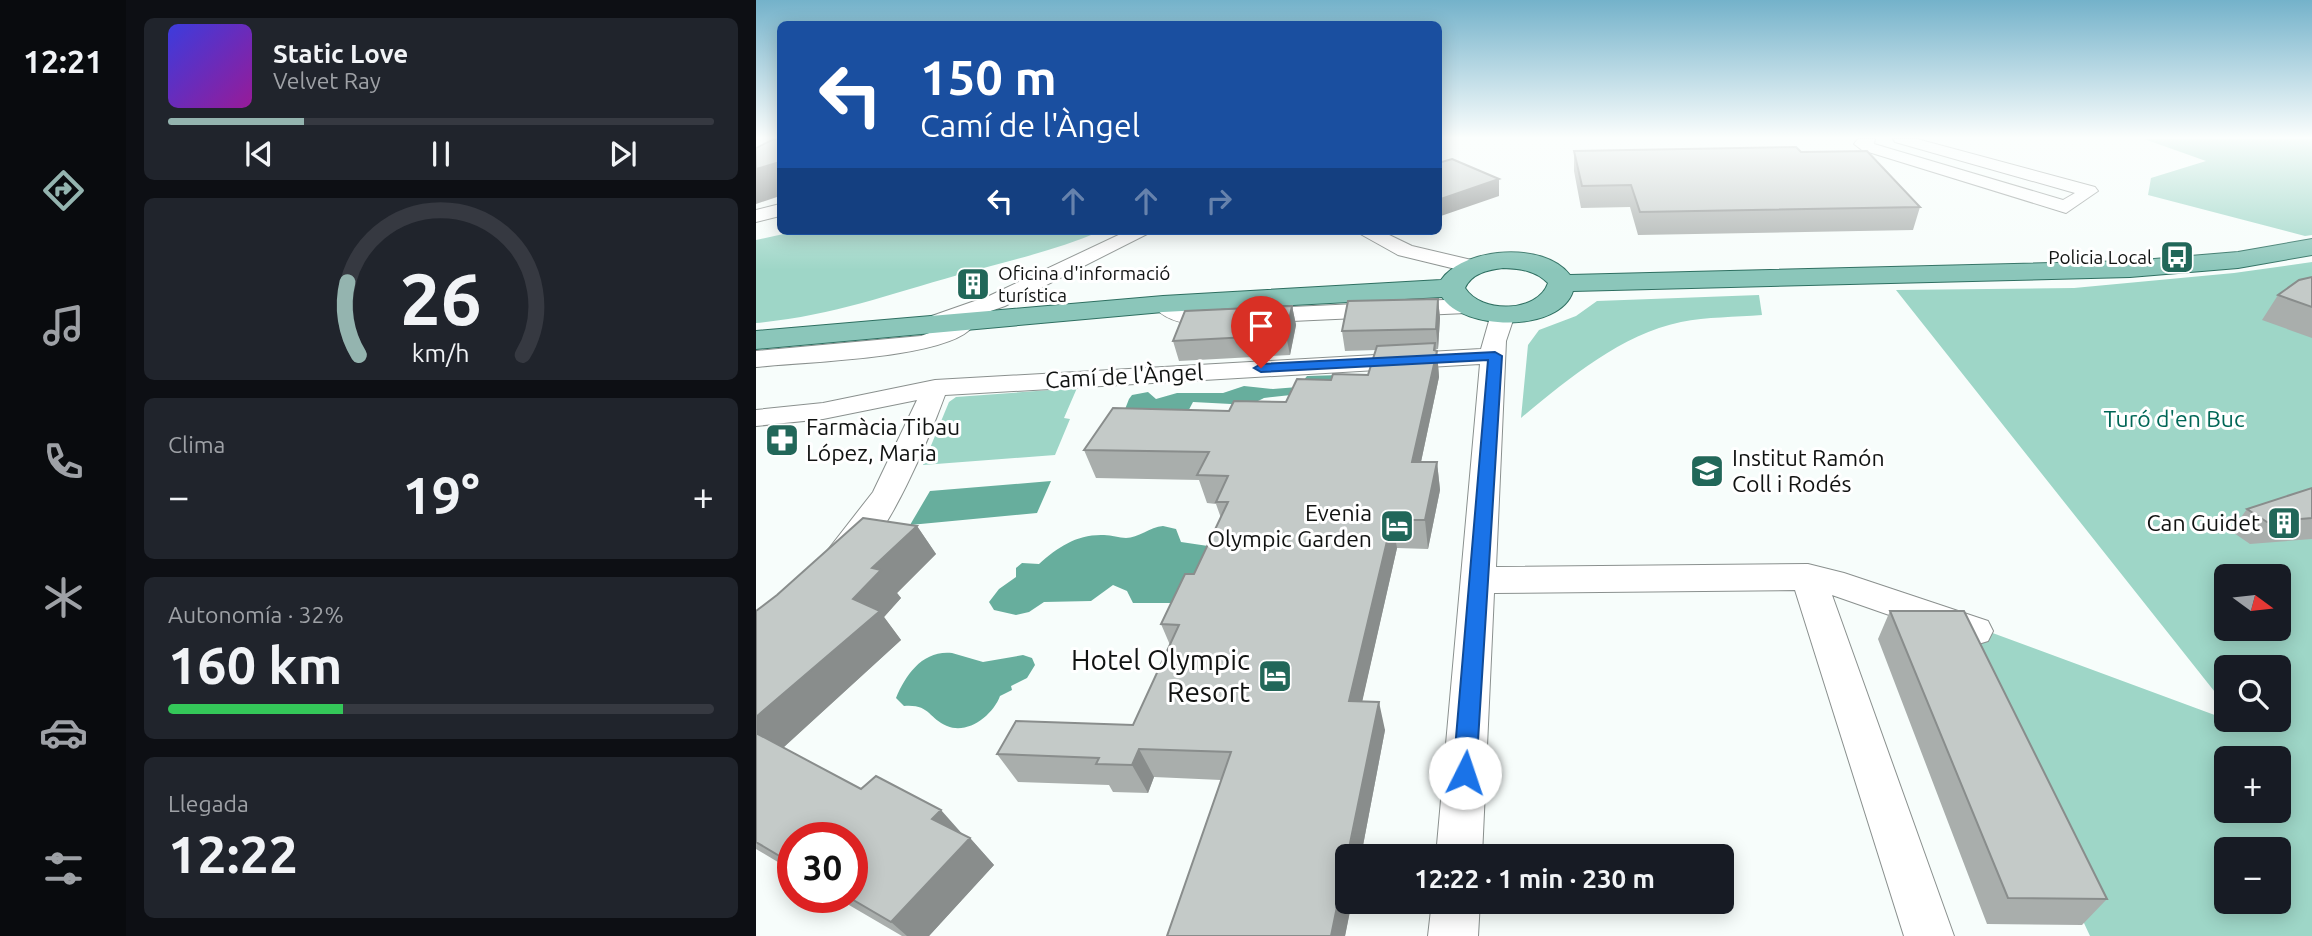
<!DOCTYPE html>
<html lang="es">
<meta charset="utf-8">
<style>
body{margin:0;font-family:Ubuntu,sans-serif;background:#20242c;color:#f1f3f6;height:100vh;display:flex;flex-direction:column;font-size:26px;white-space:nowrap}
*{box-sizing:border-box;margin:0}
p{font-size:23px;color:#9ea1a6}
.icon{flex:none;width:38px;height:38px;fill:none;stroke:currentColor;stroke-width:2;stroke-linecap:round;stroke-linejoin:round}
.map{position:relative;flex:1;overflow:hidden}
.details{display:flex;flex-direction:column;gap:18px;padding:18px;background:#0d0f14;width:630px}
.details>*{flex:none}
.top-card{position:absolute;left:21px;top:21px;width:665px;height:214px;border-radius:10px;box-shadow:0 4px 18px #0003;background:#1a4fa0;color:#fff;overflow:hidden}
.needle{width:46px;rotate:105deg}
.controls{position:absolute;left:1458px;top:564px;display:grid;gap:14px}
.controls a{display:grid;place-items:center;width:77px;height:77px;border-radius:10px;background:#171b24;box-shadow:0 4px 18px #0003;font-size:35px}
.speed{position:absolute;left:21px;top:822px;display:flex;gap:14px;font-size:35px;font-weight:700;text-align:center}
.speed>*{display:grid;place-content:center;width:91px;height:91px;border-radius:50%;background:#171b24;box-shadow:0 4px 18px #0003;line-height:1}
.speed .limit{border:10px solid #d22;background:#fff;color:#111}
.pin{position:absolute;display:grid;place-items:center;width:60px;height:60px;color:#fff;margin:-72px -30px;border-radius:50% 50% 50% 0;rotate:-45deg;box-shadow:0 0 7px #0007}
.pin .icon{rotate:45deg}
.me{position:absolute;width:77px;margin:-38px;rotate:4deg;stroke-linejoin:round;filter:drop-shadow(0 0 5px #0008)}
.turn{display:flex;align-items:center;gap:24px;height:147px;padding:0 28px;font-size:32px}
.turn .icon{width:91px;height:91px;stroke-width:2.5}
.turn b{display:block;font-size:49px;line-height:60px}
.lanes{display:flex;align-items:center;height:66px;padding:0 28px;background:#0003;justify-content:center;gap:35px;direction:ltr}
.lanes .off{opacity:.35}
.big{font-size:52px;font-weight:600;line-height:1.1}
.details .widget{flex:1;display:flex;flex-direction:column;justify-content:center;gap:10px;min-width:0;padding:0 24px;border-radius:10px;background:#20242c}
.details .dial{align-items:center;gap:0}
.dial svg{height:182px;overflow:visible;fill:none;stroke:#363941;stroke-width:7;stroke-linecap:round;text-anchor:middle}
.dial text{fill:#f1f3f6;stroke:none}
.song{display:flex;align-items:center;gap:21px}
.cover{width:84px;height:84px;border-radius:10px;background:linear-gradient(135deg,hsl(240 70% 55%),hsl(300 70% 35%))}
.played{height:7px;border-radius:4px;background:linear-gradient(90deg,#94b4af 25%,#363941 25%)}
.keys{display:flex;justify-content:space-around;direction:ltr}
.heat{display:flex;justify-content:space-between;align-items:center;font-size:38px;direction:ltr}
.charge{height:10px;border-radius:5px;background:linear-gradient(90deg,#34c759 32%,#363941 0)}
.trip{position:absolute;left:579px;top:844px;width:399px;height:70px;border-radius:10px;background:#171b24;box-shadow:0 4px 18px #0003;font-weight:600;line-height:70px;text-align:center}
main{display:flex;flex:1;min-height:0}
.tabs{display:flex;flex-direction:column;width:126px;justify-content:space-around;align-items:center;background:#090b0e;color:#9ea1a6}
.tabs .icon{width:49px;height:49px}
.tabs .on{color:#94b4af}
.tabs b{font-size:32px;color:#f1f3f6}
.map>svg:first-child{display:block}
.green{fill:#9ed6c7;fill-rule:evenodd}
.water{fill:#67ae9d}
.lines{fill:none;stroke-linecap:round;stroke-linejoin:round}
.minor-casing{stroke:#8a908e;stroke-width:2}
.major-casing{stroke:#2e6f61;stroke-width:2}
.minor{fill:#fff;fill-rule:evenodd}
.major{fill:#8bc6ba;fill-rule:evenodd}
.wall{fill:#a9aeac}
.shaded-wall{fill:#898d8c}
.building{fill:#c4cac8;stroke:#898d8c;stroke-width:2}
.route{fill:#1a73e8;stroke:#114b97;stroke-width:2}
.labels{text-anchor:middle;stroke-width:6;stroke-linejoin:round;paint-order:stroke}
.far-poi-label{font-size:19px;fill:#111312;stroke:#fff;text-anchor:end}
.street-label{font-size:23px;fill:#111312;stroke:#fff}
.park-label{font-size:23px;fill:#006656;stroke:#fff}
.poi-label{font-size:23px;fill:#111312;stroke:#fff;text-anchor:start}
.near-poi-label{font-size:28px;fill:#111312;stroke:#fff;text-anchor:end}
</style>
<main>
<nav class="tabs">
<b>12:21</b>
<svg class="icon on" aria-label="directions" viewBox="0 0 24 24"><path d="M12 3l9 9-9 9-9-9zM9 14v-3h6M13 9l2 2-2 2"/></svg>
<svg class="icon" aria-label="music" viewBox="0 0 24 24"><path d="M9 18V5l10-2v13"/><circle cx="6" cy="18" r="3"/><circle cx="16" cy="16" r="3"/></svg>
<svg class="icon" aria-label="phone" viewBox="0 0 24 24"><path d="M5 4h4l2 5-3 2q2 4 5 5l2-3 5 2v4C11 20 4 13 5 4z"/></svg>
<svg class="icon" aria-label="climate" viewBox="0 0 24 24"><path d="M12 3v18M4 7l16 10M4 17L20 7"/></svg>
<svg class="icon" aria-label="car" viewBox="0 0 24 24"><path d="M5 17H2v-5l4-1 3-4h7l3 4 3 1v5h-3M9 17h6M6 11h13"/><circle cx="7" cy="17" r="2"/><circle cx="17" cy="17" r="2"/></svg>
<svg class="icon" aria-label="filters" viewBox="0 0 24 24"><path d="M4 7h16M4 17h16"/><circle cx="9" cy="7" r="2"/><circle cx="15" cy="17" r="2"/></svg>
</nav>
<section class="details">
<div class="widget">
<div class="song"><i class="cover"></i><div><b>Static Love</b><p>Velvet Ray</p></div></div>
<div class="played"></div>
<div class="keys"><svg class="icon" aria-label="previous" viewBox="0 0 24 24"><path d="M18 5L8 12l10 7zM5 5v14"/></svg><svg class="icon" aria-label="pause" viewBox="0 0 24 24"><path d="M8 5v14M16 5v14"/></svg><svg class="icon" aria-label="next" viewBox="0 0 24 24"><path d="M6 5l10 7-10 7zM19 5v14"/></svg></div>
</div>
<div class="widget dial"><svg viewBox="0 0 100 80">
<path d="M14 69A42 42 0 1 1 86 69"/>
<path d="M14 69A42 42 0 0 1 9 37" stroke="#94b4af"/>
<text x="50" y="56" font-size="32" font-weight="700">26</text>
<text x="50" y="72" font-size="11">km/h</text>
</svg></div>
<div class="widget"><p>Clima</p>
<div class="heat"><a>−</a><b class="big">19°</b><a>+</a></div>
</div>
<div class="widget"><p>Autonomía · 32%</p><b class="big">160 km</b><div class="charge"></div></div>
<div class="widget"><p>Llegada</p><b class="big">12:22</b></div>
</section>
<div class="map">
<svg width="1556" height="936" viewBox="0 0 1556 936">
<rect width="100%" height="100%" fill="#f7fdfb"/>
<path class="green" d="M1388 139H1556V235L1549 236 1392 195 1395 178 1450 161Z
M41 231H345C299 251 251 261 202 275 131 295 75 316 0 323V240Z
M1556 262V936H1334L1185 614 1483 724 1480 719H1522V667H1470V706L1140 290 1318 288 1478 273ZM1470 576H1522V628H1470ZM1470 758H1522V810H1470ZM1470 849H1522V901H1470Z
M1003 295 1006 315C979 317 951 317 925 322 864 335 812 379 765 418L772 345 783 330 820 316 841 301Z
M321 388 308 418 314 419 299 455 167 465 193 402 200 397Z"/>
<path class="water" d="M585 375 576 400 535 395 508 398 494 405 437 402 428 419 364 422 373 399 376 395 392 392 400 399 421 393H467L488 386 517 389 542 387 551 376Z
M295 481 281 513 154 525 174 491Z
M407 526 420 529 425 542 452 546 459 552 415 603H377L371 591 357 585 335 601 288 602 273 612 260 615 238 610 233 602 243 589 260 577V568L266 563 283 564C302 547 321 534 348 535 356 535 363 538 370 538 382 538 394 527 407 526Z
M196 653 227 662 267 655 276 658 279 665 271 678 255 686 256 690 244 696C237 715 212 735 191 726 172 718 174 704 148 706L140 698C150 674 167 650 196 653Z"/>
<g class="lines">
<g class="minor-casing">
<path id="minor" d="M1102 139H1119L1118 144 1307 200 1319 193 1139 142 1137 139H1161L1339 187 1342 191 1310 213 1106 150 1098 144Z
M24 204V216L0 222V210Z
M371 231H397L249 306 209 320 217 326C194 359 43 362 0 367V351L165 336 184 329 170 328 166 323 170 318 233 296Z
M599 231H625L656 246 724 262 727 267 716 273 642 255Z
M407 297 434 310 446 311 710 299 718 301 722 306 718 311 710 313 446 325C427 324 407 320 396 304Z
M747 307 755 309 759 314 750 341 740 567 1052 564 1088 573 1232 621 1237 631 1232 641 1219 645 1076 595 1198 936H1148L1039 590 738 593 726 856H680L724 364 189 395C176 431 130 545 97 560 89 564 84 562 76 559L71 551 117 492 161 400 67 419 0 426V410L67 403 179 380 725 349 735 314 739 309Z
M676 901H724L722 936H672Z"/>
</g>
<g class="major-casing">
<path id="major" d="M1556 239V255L1482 268 1374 277 817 291C804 333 707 331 686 297L407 312 0 349V331L407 296 685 280C708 247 788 241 814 275L1374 261 1482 252ZM747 268C765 269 779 270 792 283 782 313 725 314 709 288 716 273 732 270 747 268Z"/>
</g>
<use href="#minor" class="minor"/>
<use href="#major" class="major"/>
</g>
<path class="wall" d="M818 151 1045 152 1164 207 1157 230 882 235 874 207 825 208 818 171Z
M1556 277V338L1506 320 1522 295Z
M682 299 684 318 682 349H679V350L681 351 683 377 665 462H681L684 490 672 549 641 548 606 701 629 730 605 856H592L596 901 589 936H411L465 780 398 777 392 793 357 792 353 785 262 782 241 754 377 725 414 645 405 624 438 574 465 518 460 504 451 503 443 480 340 478 328 450 473 411 530 402 575 380 612 375 620 350 589 351 586 331Z
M536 306 540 325 534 355 423 361 417 341Z
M1556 488V539L1494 544 1475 531 1491 509Z
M161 526 180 554 141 593 145 598 128 617 145 640 27 748 105 789 214 838 238 865 173 936H146L81 898H96L37 838V871L0 849V611Z
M1134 611 1351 899 1326 925 1231 924 1122 639Z"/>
<path class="shaded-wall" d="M24 162V196L0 204V169Z
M743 179V196L682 217V200Z
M682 299 684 318 682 349 680 329Z
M536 306 540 325 534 355 530 335Z
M679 343 680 356 681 351 683 377 659 490 656 462Z
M681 462 684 490 672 549 669 520Z
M636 520 641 548 600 729 593 701Z
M161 526 180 554 141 593 145 598 128 617 145 640 18 756 0 738V717L97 599 116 568Z
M623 702 629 730 605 856H592Z
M383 749 398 777 392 793 376 765Z
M185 810 209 837 176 819Z
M214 838 238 865 173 936H151L135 922Z
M592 856V901H596L589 936H575Z"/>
<path class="building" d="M18 139H24V162L0 169V148Z
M1040 147 1045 152 1111 151 1164 207 884 212 875 185 826 186 818 151Z
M696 159 743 179 682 200V163Z
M1556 277V307L1522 295 1543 280Z
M682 299 680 329 586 331 592 301Z
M536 306 530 335 417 341 429 311Z
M679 343 678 350 681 351 656 462H681L669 520H636L593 701 623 702 575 936H411L475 752 383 749 376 765 340 764 343 758 241 754 260 721 377 725 423 625 405 624 429 574H438L472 502H460L472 476 441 475 453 452 328 450 357 408 473 411 478 401 530 402 541 379 575 380 577 374 612 375 621 346Z
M1556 488V518L1511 522 1491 509Z
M107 518 161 526 116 568 125 570 97 599 124 611 0 717V611L21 595Z
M1134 611H1208L1351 899 1252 898Z
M0 733 105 789 120 776 185 810 176 819 214 838 135 922 94 898H96V838H37V864L0 842Z"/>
<linearGradient id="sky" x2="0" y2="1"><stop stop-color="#74b2ca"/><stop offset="0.51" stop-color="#fbfefd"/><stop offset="1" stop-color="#fbfefd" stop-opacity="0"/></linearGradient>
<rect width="1556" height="270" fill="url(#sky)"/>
<path class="route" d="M739 352 746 356 720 773 717 781 709 784 701 781 697 773 732 360 505 372 498 368 505 364Z"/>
<defs>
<g id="bus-square" transform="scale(1.75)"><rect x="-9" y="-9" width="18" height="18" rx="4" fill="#226759" stroke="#fff"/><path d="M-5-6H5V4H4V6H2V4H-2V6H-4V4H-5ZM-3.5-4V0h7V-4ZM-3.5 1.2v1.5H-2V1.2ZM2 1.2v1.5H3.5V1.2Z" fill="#fff"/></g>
<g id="building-square" transform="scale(1.75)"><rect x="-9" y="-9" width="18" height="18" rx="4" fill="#226759" stroke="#fff"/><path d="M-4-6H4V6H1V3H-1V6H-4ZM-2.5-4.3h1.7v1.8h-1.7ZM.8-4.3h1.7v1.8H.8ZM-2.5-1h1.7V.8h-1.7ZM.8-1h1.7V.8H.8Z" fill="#fff"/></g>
<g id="pharmacy-square" transform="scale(1.75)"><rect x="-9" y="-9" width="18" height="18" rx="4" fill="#226759" stroke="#fff"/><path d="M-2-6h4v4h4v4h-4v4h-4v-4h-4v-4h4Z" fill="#fff"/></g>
<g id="school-square" transform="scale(1.75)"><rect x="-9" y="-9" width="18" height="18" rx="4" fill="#226759" stroke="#fff"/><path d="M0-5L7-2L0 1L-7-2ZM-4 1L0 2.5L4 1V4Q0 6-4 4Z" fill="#fff"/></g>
<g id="hotel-square" transform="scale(1.75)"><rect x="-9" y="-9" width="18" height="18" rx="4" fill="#226759" stroke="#fff"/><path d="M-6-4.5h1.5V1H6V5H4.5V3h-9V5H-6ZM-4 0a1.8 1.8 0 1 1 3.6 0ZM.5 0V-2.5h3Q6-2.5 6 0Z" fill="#fff"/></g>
</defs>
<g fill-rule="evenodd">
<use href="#bus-square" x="1421" y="257"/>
<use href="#building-square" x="217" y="284"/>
<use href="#pharmacy-square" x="26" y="440"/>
<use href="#school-square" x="951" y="471"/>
<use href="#building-square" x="1528" y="523"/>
<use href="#hotel-square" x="641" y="526"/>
<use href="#hotel-square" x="519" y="676"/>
</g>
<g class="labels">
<g class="far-poi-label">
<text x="1396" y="264">Policia Local</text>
<text x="242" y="280" text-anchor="start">Oficina d'informació<tspan x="242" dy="22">turística</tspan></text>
</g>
<g class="street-label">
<text transform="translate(368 376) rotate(-3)" y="8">Camí de l'Àngel</text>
</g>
<g class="park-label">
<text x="1418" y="427">Turó d'en Buc</text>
</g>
<g class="poi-label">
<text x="50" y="435">Farmàcia Tibau<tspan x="50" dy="26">López, Maria</tspan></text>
<text x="976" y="466">Institut Ramón<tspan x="976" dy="26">Coll i Rodés</tspan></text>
<text x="616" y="521" text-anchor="end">Evenia<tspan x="616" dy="26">Olympic Garden</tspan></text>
<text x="1504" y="531" text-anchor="end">Can Guidet</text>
</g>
<g class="near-poi-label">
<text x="494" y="670">Hotel Olympic<tspan x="494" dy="32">Resort</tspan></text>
</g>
</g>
</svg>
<div class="controls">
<a><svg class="needle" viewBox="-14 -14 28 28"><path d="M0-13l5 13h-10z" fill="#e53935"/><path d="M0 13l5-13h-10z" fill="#9ea1a6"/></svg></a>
<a><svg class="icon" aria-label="search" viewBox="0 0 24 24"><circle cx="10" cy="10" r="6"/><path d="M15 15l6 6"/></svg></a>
<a>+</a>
<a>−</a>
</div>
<div class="speed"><div class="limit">30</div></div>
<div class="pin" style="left:505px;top:368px;background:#d93025"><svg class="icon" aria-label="arrive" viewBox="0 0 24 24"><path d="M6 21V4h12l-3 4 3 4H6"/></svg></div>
<svg class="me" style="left:709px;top:773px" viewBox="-20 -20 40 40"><circle r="19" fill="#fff"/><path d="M0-13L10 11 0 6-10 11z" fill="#1a73e8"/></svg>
<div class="trip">12:22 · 1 min · 230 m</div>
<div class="top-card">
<div class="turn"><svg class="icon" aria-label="left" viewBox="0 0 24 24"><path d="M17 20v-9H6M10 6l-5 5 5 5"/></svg><div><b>150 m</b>Camí de l'Àngel</div></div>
<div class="lanes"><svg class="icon" aria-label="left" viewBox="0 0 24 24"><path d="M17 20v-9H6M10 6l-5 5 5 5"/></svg><svg class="icon off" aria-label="ahead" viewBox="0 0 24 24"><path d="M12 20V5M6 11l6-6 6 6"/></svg><svg class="icon off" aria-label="ahead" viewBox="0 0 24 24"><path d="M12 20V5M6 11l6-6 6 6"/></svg><svg class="icon off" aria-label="right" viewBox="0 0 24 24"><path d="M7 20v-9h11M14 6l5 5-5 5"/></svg></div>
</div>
</div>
</main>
